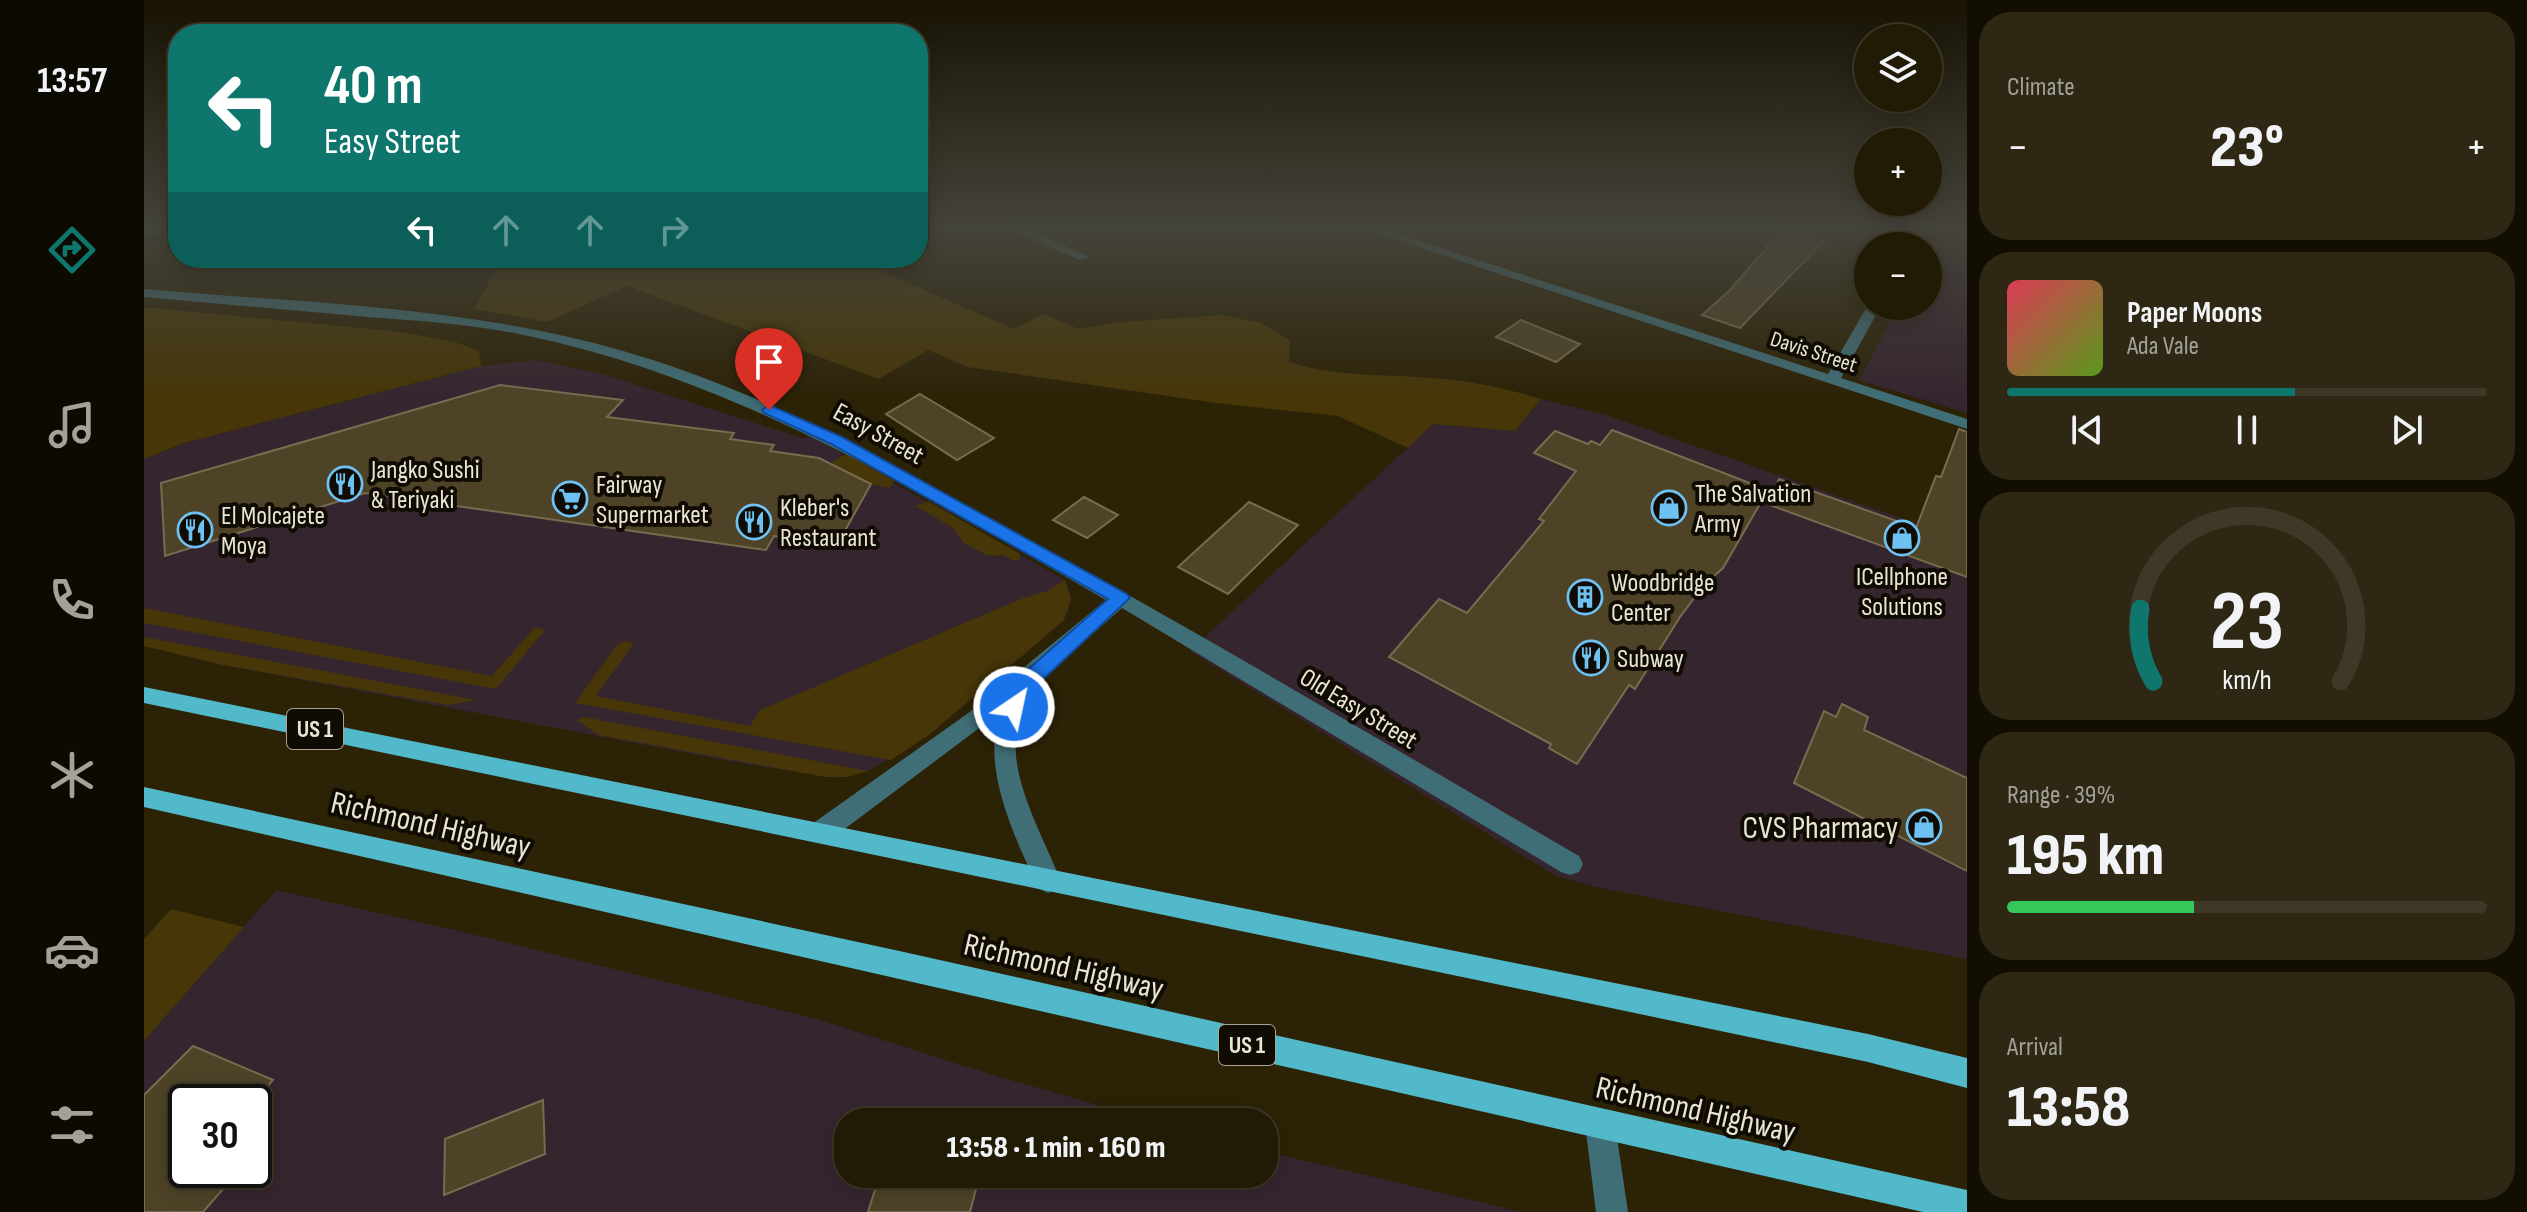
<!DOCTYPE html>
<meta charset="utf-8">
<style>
body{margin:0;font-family:"Sofia Sans Condensed",sans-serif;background:#2d2713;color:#f1f3f6;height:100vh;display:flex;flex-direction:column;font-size:30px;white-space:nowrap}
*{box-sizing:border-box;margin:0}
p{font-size:26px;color:#a2a19a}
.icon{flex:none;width:44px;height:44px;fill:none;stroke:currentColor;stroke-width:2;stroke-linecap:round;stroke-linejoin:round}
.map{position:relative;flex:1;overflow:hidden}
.panel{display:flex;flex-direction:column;gap:12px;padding:12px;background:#120e02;width:560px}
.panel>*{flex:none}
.hud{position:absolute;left:24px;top:24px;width:760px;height:244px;border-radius:32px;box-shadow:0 4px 20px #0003,0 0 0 2px #3e3826;background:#0f766e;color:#fff;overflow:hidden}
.buttons{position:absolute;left:1710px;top:24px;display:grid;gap:16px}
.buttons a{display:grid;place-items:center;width:88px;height:88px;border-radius:50%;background:#211a04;box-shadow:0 4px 20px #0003,0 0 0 2px #3e3826;font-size:40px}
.speed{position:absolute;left:24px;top:1084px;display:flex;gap:16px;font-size:40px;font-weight:700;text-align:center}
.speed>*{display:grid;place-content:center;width:104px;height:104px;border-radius:50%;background:#211a04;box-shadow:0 4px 20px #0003,0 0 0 2px #3e3826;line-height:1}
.speed .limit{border:4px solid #111;border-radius:12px;background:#fff;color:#111}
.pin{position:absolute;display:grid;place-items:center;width:68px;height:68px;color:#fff;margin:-82px -34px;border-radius:50% 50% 50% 0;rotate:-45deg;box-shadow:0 0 8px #0007}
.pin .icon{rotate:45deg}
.me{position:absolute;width:88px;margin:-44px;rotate:34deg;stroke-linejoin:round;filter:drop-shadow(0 0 6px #0008)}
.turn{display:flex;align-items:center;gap:28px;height:168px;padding:0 24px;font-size:36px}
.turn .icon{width:104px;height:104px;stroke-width:2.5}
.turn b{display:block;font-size:56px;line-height:68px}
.lanes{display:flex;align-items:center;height:76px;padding:0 24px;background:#0003;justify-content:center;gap:40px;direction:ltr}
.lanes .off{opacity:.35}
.big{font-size:60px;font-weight:800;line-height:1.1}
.panel .card{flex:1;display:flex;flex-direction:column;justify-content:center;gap:12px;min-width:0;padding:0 28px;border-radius:32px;background:#2d2713}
.panel .dial{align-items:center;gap:0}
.dial svg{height:208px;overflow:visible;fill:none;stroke:#3e3826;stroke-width:7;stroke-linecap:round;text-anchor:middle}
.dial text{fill:#f1f3f6;stroke:none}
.song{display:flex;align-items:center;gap:24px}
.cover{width:96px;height:96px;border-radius:12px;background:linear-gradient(135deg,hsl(350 70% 55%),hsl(90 70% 35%))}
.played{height:8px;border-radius:4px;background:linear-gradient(90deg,#0f766e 60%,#3e3826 60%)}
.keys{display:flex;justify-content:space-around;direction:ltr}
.heat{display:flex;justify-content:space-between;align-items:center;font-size:44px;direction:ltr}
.charge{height:12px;border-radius:6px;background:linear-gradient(90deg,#34c759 39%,#3e3826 0)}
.trip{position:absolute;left:690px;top:1108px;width:444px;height:80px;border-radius:32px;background:#211a04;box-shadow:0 4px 20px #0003,0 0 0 2px #3e3826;font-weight:800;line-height:80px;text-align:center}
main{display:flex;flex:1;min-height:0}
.tab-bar{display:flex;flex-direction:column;width:144px;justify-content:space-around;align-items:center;background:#0d0a02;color:#a2a19a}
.tab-bar .icon{width:56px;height:56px}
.tab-bar .selected{color:#0f766e}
.tab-bar b{font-size:36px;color:#f1f3f6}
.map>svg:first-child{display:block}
.commercial{fill:#35252f;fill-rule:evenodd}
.green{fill:#463608}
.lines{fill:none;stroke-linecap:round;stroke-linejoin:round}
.stream{stroke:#000e1e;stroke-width:6}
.building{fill:#4e4327;stroke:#786c50;stroke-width:2}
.minor{fill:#406e76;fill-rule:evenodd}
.primary{fill:#52b9ca;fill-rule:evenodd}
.route{fill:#1a73e8;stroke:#114b97;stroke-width:2}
.labels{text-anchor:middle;stroke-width:8;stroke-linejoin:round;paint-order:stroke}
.far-street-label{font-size:22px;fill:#eae4d4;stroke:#100c03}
.shield{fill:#100c03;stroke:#a9a395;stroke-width:2}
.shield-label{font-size:24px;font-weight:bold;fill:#eae4d4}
.street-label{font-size:26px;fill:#eae4d4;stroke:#100c03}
.poi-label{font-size:26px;fill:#eae4d4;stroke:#100c03;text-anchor:start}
.near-street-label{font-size:32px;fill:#eae4d4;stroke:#100c03}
.near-poi-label{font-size:32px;fill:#eae4d4;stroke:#100c03;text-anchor:end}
</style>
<main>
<nav class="tab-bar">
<b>13:57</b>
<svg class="icon selected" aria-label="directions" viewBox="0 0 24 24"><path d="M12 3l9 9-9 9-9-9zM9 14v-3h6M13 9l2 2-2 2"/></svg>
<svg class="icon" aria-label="music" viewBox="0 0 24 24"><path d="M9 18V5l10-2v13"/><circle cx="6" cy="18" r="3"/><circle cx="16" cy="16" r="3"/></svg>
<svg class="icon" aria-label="phone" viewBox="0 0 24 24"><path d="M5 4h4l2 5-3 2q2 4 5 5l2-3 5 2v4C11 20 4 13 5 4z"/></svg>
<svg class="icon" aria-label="climate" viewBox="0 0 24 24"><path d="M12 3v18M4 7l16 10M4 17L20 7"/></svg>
<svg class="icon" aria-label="car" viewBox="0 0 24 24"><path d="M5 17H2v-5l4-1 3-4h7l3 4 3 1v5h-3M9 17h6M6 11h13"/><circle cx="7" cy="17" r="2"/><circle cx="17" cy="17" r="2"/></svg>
<svg class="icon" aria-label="filters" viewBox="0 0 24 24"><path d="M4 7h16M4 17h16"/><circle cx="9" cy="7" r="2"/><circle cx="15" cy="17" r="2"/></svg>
</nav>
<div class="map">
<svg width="1823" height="1212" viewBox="0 0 1823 1212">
<rect width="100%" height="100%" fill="#2c2206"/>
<path class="commercial" d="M1797 230H1823V413L1715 380 1755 306H1784V253Z
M391 360 458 374 658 438 667 436 921 580 927 595 924 613 919 621 785 735 724 771 695 778 602 764 74 664 0 646V459L40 443 337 366Z
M1397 399 1462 415 1823 541V959L1452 887 1412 876 1046 651 1289 424 1371 431Z
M132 890 319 932 673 1019 852 1076 1015 1122H704V1174H1120V1151L1378 1212H0V1041ZM42 1102H110V1170H42Z"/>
<path class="green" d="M359 258H707L870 329 899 314 935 329 979 322 1076 315 1115 322 1146 340 1145 362C1191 377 1240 374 1287 378 1324 380 1361 388 1397 399L1371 431 1289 424 1264 448 1194 416 1072 403 824 367 784 350 735 379 483 286 403 322 330 309Z
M0 307 258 332 311 342 335 351 337 366 40 443 0 459Z
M702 454 750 481 746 488 727 484 687 463Z
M784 501 876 554V559L870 561 859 555 844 556 820 543 808 527 771 506Z
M921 580 927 600 919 621 785 735 747 760 431 703 473 645 481 641 490 643 452 696 606 726 616 710 877 599 903 591Z
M0 608 348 676 391 627 401 630 352 689 0 623Z
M0 637 332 700 304 705 74 664 0 646Z
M440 717 724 771 704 777H681L455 735 432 720Z
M27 909 100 927 0 1041V939Z"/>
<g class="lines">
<path class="stream" d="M0 240 34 234"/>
</g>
<path class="building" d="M1638 230 1680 241 1596 328 1558 315 1586 290Z
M1377 320 1436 344 1412 362 1352 337Z
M356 385 479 400 463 417 590 433 586 439 630 445 626 451 675 458 727 484 693 545 630 536 622 550 221 493 21 556 17 483Z
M776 394 850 438 813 460 742 414Z
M1815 429 1823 432V577L1623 504 1635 479 1772 528 1792 476 1797 477Z
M1468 430 1624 490 1579 568 1560 585 1536 617 1491 689 1485 685 1433 764 1405 748 1407 744 1245 657 1295 599 1323 613 1400 521 1395 519 1432 471 1390 453 1411 431 1444 444 1447 441 1456 445Z
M940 497 974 515 943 538 909 520Z
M1105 502 1154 525 1084 594 1034 567Z
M1698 704 1724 717 1720 730 1823 778V871L1650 783 1680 711 1692 717Z
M49 1046 129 1080 110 1102H42V1170H72L80 1188 59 1212H0V1095Z
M399 1100 401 1154 300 1195 301 1139Z
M736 1174H836L826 1212H724Z"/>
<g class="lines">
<path class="minor" d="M867 230H885L946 257 935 260Z
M1223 230H1242L1684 374 1724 305 1737 306 1697 378 1823 419V429Z
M1771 230H1783L1773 246H1761Z
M0 289C159 303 322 306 476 350 616 390 727 454 854 523 1050 629 1242 744 1435 856L1439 864 1435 872 1426 875 1417 872 978 608 890 685 892 689C883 705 874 722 872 740 868 783 901 841 917 881L913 889 904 893 895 889C872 840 834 764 858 711L686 840 677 843 668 840 665 832 668 824 823 714 962 600C776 493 593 379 380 335 328 324 276 321 224 317 149 310 75 304 0 297Z
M1456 1109 1467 1113 1471 1124 1484 1212H1452L1441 1124 1445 1113Z"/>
<path class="primary" d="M0 687 1724 1034 1823 1058V1088L1724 1062 1429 1000 0 703Z
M0 787 760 952 1823 1190V1212H1779L0 807Z"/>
</g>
<linearGradient id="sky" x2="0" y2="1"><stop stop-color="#181303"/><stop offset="0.57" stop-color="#45443b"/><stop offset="1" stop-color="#45443b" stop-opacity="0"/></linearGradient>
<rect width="1823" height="400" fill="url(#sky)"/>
<path class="route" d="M625 405 698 437 983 594 986 598 894 684 877 712H863L860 707 880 673 964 599 687 444 620 413 618 410Z"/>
<defs>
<g id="restaurant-ring" transform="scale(1.8)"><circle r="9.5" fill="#100c03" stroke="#6ec2f3" stroke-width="1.5"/><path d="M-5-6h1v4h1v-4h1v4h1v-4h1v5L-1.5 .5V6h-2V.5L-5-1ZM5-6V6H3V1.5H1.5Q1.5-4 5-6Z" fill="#6ec2f3"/></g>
<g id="supermarket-ring" transform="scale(1.8)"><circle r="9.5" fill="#100c03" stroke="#6ec2f3" stroke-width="1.5"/><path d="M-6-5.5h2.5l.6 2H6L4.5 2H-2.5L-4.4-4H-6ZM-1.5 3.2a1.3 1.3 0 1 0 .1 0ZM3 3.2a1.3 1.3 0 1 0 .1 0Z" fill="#6ec2f3"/></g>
<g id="shop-ring" transform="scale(1.8)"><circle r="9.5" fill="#100c03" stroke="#6ec2f3" stroke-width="1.5"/><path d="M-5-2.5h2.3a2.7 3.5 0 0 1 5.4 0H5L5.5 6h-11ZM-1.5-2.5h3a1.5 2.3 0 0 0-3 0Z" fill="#6ec2f3"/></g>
<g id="building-ring" transform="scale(1.8)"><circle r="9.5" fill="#100c03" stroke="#6ec2f3" stroke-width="1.5"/><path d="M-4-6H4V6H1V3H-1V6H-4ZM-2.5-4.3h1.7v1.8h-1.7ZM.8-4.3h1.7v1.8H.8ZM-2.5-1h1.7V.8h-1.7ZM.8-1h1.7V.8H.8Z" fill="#6ec2f3"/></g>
</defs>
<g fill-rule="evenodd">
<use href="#restaurant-ring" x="201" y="484"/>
<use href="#supermarket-ring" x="426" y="499"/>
<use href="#shop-ring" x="1525" y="508"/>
<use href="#restaurant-ring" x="610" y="522"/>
<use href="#restaurant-ring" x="51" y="530"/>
<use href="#shop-ring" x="1758" y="538"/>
<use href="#building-ring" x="1441" y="597"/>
<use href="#restaurant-ring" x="1447" y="658"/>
<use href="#shop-ring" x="1780" y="827"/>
</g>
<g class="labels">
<g class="far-street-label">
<text transform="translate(1670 351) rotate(18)" y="8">Davis Street</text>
</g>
<g class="shield">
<rect x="143" y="709" width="56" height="40" rx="6"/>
<rect x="1075" y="1025" width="56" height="40" rx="6"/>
</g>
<g class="shield-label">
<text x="171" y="737">US 1</text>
<text x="1103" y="1053">US 1</text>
</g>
<g class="street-label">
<text transform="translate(735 433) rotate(29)" y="9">Easy Street</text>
<text transform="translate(1215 708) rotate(31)" y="9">Old Easy Street</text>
</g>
<g class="poi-label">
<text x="227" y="478">Jangko Sushi<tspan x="227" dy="30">&amp; Teriyaki</tspan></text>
<text x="452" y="493">Fairway<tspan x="452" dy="30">Supermarket</tspan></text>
<text x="1551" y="502">The Salvation<tspan x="1551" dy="30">Army</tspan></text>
<text x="636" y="516">Kleber's<tspan x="636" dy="30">Restaurant</tspan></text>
<text x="77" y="524">El Molcajete<tspan x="77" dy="30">Moya</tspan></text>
<text x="1758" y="585" text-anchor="middle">ICellphone<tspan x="1758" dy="30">Solutions</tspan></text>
<text x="1467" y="591">Woodbridge<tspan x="1467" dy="30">Center</tspan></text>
<text x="1473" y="667">Subway</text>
</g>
<g class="near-street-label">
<text transform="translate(287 824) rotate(13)" y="11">Richmond Highway</text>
<text transform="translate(920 966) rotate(13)" y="11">Richmond Highway</text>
<text transform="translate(1552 1109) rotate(13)" y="11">Richmond Highway</text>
</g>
<g class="near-poi-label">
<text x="1754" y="838">CVS Pharmacy</text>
</g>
</g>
</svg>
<div class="buttons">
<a><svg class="icon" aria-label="layers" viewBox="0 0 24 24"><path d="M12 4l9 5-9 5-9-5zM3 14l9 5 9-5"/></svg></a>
<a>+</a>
<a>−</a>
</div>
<div class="speed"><div class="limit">30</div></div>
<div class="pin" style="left:625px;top:410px;background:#d93025"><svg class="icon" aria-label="arrive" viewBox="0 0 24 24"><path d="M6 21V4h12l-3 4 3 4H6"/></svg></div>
<svg class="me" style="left:870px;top:707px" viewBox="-20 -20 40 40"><circle r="17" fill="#1a73e8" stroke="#fff" stroke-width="3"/><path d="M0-11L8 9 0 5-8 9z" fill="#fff"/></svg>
<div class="trip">13:58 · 1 min · 160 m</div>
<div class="hud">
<div class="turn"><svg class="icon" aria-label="left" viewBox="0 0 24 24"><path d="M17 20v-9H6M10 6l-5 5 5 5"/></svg><div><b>40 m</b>Easy Street</div></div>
<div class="lanes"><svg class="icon" aria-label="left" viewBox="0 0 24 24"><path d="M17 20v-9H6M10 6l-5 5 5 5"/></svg><svg class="icon off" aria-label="ahead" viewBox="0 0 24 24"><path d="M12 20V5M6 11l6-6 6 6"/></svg><svg class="icon off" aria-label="ahead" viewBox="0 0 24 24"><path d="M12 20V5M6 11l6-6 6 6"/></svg><svg class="icon off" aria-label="right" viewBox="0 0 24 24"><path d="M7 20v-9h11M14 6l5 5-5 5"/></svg></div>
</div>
</div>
<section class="panel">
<div class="card"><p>Climate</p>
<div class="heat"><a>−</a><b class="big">23°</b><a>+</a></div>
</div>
<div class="card">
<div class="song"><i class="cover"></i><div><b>Paper Moons</b><p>Ada Vale</p></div></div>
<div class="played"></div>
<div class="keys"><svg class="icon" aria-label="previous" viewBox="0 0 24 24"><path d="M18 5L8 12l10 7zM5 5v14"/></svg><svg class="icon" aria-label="pause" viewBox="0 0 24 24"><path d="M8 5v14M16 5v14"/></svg><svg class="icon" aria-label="next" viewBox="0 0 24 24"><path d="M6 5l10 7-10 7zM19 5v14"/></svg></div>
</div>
<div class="card dial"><svg viewBox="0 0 100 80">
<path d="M14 69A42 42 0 1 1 86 69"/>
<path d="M14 69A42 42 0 0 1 9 41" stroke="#0f766e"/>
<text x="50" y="56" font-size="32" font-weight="700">23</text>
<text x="50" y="72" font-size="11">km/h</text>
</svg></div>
<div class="card"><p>Range · 39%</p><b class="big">195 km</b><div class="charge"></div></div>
<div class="card"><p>Arrival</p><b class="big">13:58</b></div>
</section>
</main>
